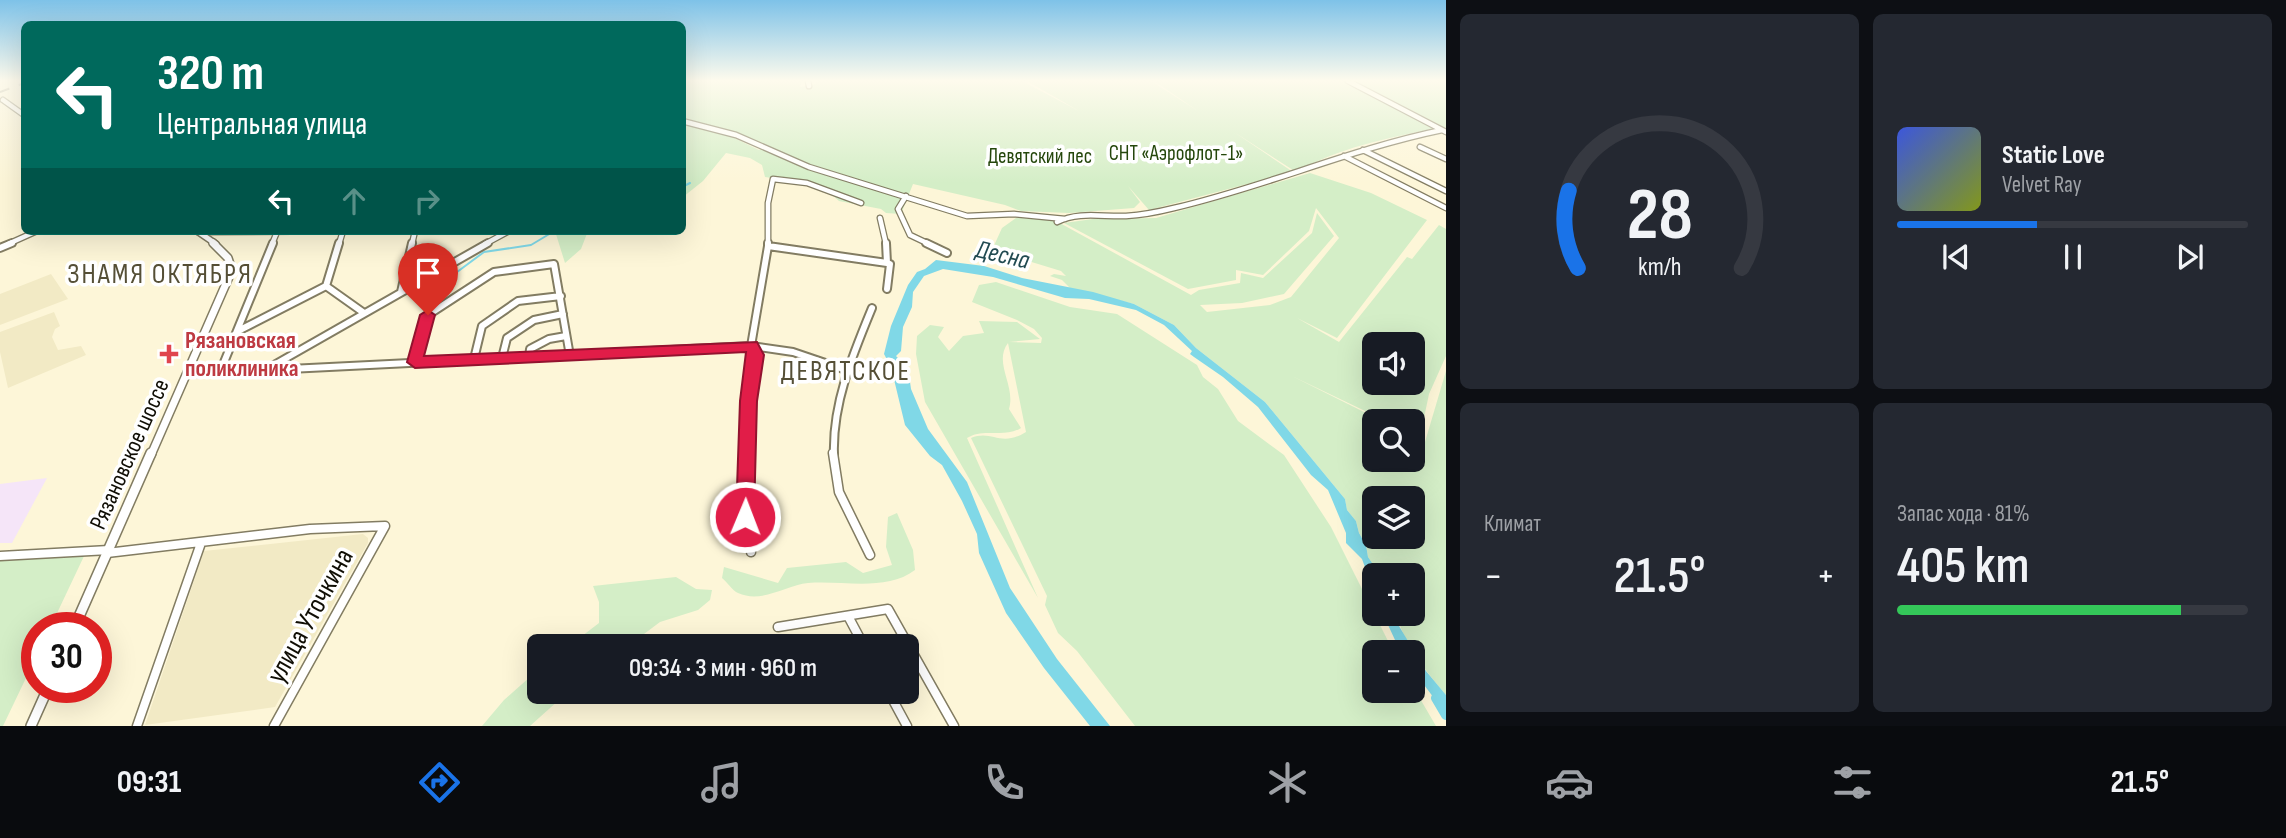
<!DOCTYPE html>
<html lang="ru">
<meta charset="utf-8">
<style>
body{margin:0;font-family:"Sofia Sans Condensed",sans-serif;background:#242831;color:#f1f3f6;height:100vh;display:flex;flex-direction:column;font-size:26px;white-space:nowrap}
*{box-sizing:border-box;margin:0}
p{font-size:23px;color:#9ea1a6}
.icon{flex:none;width:38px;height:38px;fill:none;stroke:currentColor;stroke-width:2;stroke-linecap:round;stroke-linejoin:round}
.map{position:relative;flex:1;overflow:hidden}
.panel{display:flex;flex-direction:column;gap:14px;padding:14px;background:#0d0f14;width:840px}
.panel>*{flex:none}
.guide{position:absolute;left:21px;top:21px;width:665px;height:214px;border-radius:10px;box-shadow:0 7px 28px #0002;background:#00695c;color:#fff;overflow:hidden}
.buttons{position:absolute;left:1362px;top:332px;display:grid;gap:14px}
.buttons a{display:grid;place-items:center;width:63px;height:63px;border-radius:10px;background:#171b24;box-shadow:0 7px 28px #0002;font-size:35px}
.speed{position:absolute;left:21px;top:612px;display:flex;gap:14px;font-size:35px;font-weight:700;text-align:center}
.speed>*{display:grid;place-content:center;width:91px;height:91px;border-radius:50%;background:#171b24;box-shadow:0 7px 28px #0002;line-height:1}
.speed .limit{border:10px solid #d22;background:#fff;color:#111}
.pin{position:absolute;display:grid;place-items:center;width:60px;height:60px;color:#fff;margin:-72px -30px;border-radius:50% 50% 50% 0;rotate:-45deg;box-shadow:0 0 7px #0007}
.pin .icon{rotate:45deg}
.me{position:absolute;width:77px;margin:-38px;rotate:1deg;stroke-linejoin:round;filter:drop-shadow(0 0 5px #0008)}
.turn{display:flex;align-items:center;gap:24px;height:147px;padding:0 21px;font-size:32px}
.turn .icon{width:91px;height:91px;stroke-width:2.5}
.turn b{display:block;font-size:49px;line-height:60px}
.lanes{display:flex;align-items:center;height:66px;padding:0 21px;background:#0003;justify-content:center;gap:35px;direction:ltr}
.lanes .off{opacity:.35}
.big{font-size:52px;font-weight:600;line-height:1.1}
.panel .tile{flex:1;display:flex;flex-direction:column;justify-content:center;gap:10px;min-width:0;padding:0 24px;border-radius:10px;background:#242831}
.panel .dial{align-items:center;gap:0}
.dial svg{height:182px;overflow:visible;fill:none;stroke:#363941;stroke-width:7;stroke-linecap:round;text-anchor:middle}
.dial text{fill:#f1f3f6;stroke:none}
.song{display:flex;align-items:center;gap:21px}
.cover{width:84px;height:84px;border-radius:10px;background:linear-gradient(135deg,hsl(230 70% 55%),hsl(70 70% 35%))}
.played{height:7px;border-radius:4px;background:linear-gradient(90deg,#1a73e8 40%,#363941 40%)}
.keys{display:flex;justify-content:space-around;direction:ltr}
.heat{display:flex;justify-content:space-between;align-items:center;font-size:38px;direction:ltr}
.charge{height:10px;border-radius:5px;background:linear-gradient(90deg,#34c759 81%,#363941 0)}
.panel .tiles{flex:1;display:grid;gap:14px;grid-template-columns:repeat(2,1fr)}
.trip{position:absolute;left:527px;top:634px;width:392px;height:70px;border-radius:10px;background:#171b24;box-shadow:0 7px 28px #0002;font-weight:600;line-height:70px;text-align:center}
.menu{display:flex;height:112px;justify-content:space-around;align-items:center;background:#090b0e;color:#9ea1a6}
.menu .icon{width:49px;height:49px}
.menu .current{color:#1a73e8}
.menu b{font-size:32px;color:#f1f3f6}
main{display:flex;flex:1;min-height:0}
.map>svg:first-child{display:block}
.built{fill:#f2eac5}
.industrial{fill:#f5e5f8}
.green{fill:#d4eec7;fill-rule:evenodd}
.water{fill:#80d8e7}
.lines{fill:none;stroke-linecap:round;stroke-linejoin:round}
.stream{stroke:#80d8e7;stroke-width:2}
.river{stroke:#80d8e7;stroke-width:10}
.minor-far2-casing{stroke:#827c62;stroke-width:7}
.minor-far1-casing{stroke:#827c62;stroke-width:10}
.minor-casing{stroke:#827c62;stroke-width:11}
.major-far2-casing{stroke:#827c62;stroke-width:8}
.major-far1-casing{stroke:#827c62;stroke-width:10}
.major-casing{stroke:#827c62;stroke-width:12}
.minor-far2{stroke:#fff;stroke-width:4.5}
.minor-far1{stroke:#fff;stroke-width:6}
.minor{stroke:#fff;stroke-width:8}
.major-far2{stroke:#fff;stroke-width:5}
.major-far1{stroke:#fff;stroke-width:7}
.major{stroke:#fff;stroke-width:9}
.rail{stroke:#726e5c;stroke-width:2;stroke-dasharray:10 10;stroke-linecap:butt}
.route{fill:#e11d48;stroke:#92132f;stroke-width:2}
.health-dot{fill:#e0444e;stroke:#fff;stroke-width:2.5}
.labels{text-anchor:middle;stroke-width:7;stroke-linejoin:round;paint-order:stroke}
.far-park-label{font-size:21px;fill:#25470c;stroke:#fff}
.health-label{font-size:24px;font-weight:bold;fill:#be3a42;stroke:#fff;text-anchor:start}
.street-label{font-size:24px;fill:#100e05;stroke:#fff}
.water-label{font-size:26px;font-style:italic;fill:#214a51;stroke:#fff}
.quarter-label{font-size:28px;letter-spacing:2px;fill:#554f36;stroke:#fff}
.near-street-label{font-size:28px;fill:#100e05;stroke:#fff}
</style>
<main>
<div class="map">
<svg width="1446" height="726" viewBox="0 0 1446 726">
<rect width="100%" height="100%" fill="#fdf6d8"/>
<path class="built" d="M51 274 68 299 0 325V294Z
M54 312 60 326 55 329 52 337 58 350 81 346 86 355 8 388 0 352V332Z
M363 534 368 538V543L275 707 145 725 204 551Z"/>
<path class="industrial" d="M47 478 12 543H0V484Z"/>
<path class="green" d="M683 81H802L800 87 816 84V81H1022L1079 111 1027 81H1151L1198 111 1154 81H1345L1436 128C1389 138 1337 148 1296 172L1234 132 1293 172 1149 210 1128 186 1140 202 1134 208 1069 213 1021 211 1005 205 913 184 901 214 886 213 881 209 839 201 831 194 805 183 765 177 762 165 750 158 726 153 703 181 683 197V124L728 135 759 150 766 145 727 130 683 119Z
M1355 81H1446V128Z
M1310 173 1371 193 1427 220 1337 338 1297 318 1339 342 1407 257 1412 259 1439 225 1446 229V356L1429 394 1420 437 1412 433V422H1388L1292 376 1384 422H1374V460H1412V436L1425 442 1446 371V695C1429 675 1401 640 1397 614H1412V576H1381L1368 557 1366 545 1359 533 1356 521 1347 510 1345 499 1265 402 1196 348 1174 325 1134 304 1070 288 1062 280 1050 276 1054 274 1066 276 1061 271 992 250 1002 228 1016 218 1047 216 1191 295 1199 290 1240 283 1241 273 1263 278 1312 233 1317 213 1334 236 1284 294 1242 303 1200 305 1207 312 1270 305 1291 297 1339 238 1316 208 1309 231 1263 275 1236 270V280L1188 289 1064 223 1093 219 1156 218ZM1374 345H1412V383H1374ZM1374 499H1412V537H1374Z
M555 231H588L581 249 565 263Z
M996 282 1070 307 1117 314 1197 365 1203 377 1218 389 1238 421 1284 455 1331 527 1394 653H1374V691H1412V685L1436 726H1135L1077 651 1058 633 1045 605 1047 596 971 438C992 429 1000 448 1026 432L1008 343C993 363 1016 385 1009 409L1021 428C1003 439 984 427 967 438L1038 598 925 402 916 354 917 336 930 325 944 327 938 337 949 351 963 336 984 333 979 321 1017 322 1040 339 1009 342 1041 343 1042 338 1034 329 1017 320 972 302 979 285Z
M897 513 913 550 915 570C886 592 842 580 808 583 786 585 762 604 738 593 733 591 727 582 722 578L724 567 778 583 787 568 846 562 863 573 892 565 886 547 888 517Z
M85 554 50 628H37V655L3 726H0V558Z
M676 577 696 589 712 590 710 600 698 610 660 622 628 646H569L599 623V602L593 586Z
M539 669V691H569L530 726H482L504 700Z"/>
<path class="water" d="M936 260 984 266 1022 278 1093 292 1134 304 1174 325 1196 348 1265 402 1345 499 1347 510 1356 521 1359 533 1366 545 1368 557 1381 576H1374V592L1362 559 1346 543V533L1328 490 1311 475 1258 407 1223 377 1194 357 1190 354 1192 351 1164 325 1136 310 1089 299 1065 298 993 277 943 269 924 276 913 292 912 307 903 327 901 351 896 356 908 368 911 389 928 429 967 482 1010 588 1057 659 1110 726H1090L1044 668 1006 613 979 553 977 534 962 501 942 465 930 456 905 425 891 367 884 354 891 326 908 285 917 272 925 269Z
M1383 614H1397L1399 626 1426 671 1446 695V714L1412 669V653H1401Z"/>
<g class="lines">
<path class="stream" d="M682 187 690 183
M427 302 453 275 484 252 531 245 551 233 569 231"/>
<path class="river" d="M1436 698 1446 715"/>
<g class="minor-far2-casing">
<path id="minor-far2" d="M808 81 809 86
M1348 81 1446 132
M3 100 24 115
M682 121 736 135 809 167 967 216 1014 214 1065 219
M1420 147 1446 159
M1363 150 1446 191
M1344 156 1446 208
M906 196 898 209 910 235 929 244
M880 218 886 244
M1057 222C1079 211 1102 217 1126 216 1142 215 1158 212 1174 208 1265 187 1350 149 1442 130
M198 232 372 231
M8 244 37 231
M272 244 277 232
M339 244 343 231
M412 244 415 231
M485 244 509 231
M768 244V203L773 179 807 183 861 203"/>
</g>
<g class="minor-far1-casing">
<path id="minor-far1" d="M339 243 326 286 364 313
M768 243V246
M926 243 947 253
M0 248 12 243
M887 263 890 264 887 289
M401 292 412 243
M238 331 326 286
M529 357 530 349 549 339 566 336
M502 358 507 338 534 320 563 314
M474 359 482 326 518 301 561 296
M415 362 428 315 494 272 554 264 570 356
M267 369 488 243
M220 372 273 243
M188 374 751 346 793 352 846 370
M746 455 755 368 751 346 768 246 887 263 886 243
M834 455C832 404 853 354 872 308"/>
</g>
<g class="minor-casing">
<path id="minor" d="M746 453 747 515 751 552
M833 453 839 492 870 555
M107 553 310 529 385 526 274 726
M0 556 109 550
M848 616 864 646
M778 627 888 609 954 726
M888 691 907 726
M137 726 201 543"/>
</g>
<g class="major-far2-casing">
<path id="major-far2" d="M197 231 216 244"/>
</g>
<g class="major-far1-casing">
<path id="major-far1" d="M151 455 232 270 228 258 213 243"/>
</g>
<g class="major-casing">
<path id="major" d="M74 628 151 453
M31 726 48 688"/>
</g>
<use href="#minor-far2" class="minor-far2"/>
<use href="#minor-far1" class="minor-far1"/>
<use href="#minor" class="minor"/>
<use href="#major-far2" class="major-far2"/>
<use href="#major-far1" class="major-far1"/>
<use href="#major" class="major"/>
<path class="rail" d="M0 92 24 83"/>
</g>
<linearGradient id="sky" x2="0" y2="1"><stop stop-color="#7ec2e8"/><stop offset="0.44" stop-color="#fefbed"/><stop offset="1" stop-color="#fefbed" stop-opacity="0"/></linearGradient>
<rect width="1446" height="183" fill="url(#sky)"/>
<path class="route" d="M428 310 435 315 424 356 757 342 764 355 757 401 754 517 752 523 745 525 738 523 736 517 740 401 746 352 415 368 407 362 420 315Z"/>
<path class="health-dot" d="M165.5 343.5h7v7h7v7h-7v7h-7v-7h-7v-7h7z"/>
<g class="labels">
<g class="far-park-label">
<text x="1176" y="160">СНТ «Аэрофлот-1»</text>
<text x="1040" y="163">Девятский лес</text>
</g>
<g class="health-label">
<text x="185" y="348">Рязановская<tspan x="185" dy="28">поликлиника</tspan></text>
</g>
<g class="street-label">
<text transform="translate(129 454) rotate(-66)" y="8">Рязановское шоссе</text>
</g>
<g class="water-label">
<text transform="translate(1003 254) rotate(13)" y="9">Десна</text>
</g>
<g class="quarter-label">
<text x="160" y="283">ЗНАМЯ ОКТЯБРЯ</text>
<text x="846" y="380">ДЕВЯТСКОЕ</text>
</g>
<g class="near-street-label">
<text transform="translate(309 615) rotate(-61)" y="10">улица Уточкина</text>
</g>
</g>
</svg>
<div class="buttons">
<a><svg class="icon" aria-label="sound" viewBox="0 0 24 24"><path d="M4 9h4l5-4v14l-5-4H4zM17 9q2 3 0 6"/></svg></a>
<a><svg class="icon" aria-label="search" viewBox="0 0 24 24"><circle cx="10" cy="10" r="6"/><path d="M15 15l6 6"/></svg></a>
<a><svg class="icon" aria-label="layers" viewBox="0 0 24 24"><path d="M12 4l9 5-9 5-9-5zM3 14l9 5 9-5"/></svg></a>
<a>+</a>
<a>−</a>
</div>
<div class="speed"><div class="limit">30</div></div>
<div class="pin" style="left:428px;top:315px;background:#d93025"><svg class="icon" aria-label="arrive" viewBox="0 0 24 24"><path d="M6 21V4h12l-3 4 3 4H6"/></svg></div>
<svg class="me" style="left:745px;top:517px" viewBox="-20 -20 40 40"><circle r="17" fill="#e11d48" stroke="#fff" stroke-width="3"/><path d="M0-11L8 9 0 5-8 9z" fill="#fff"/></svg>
<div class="trip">09:34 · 3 мин · 960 m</div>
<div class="guide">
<div class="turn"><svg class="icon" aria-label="left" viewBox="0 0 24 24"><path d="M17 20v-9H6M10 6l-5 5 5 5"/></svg><div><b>320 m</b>Центральная улица</div></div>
<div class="lanes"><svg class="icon" aria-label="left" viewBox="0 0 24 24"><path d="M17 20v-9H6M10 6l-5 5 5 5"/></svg><svg class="icon off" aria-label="ahead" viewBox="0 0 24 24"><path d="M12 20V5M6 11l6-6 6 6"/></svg><svg class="icon off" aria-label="right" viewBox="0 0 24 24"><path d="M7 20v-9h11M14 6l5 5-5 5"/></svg></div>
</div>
</div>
<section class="panel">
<div class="tiles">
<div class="tile dial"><svg viewBox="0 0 100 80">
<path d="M14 69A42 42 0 1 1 86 69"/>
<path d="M14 69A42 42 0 0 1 10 35" stroke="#1a73e8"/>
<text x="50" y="56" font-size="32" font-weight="700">28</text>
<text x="50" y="72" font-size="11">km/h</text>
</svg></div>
<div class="tile">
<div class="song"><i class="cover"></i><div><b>Static Love</b><p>Velvet Ray</p></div></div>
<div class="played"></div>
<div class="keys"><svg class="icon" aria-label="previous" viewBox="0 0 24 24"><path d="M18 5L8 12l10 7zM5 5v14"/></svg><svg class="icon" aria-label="pause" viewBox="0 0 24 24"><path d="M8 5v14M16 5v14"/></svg><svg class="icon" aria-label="next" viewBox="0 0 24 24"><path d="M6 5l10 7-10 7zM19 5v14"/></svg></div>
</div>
<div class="tile"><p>Климат</p>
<div class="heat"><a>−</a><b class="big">21.5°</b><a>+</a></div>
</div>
<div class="tile"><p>Запас хода · 81%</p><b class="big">405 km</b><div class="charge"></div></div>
</div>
</section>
</main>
<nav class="menu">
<b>09:31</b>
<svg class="icon current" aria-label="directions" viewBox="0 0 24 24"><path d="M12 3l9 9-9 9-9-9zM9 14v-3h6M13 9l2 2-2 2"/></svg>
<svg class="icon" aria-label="music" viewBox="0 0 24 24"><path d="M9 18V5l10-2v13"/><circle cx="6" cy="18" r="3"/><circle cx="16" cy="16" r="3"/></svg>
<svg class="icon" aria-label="phone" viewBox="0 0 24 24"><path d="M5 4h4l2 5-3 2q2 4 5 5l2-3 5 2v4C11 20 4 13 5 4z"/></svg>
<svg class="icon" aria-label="climate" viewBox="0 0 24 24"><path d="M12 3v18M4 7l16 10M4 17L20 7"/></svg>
<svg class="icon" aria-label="car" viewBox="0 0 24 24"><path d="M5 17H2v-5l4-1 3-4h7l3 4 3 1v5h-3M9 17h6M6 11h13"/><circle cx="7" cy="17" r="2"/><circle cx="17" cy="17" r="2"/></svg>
<svg class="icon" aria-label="filters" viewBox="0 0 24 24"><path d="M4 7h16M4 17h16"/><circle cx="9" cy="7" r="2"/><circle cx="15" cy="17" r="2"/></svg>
<b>21.5°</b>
</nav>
